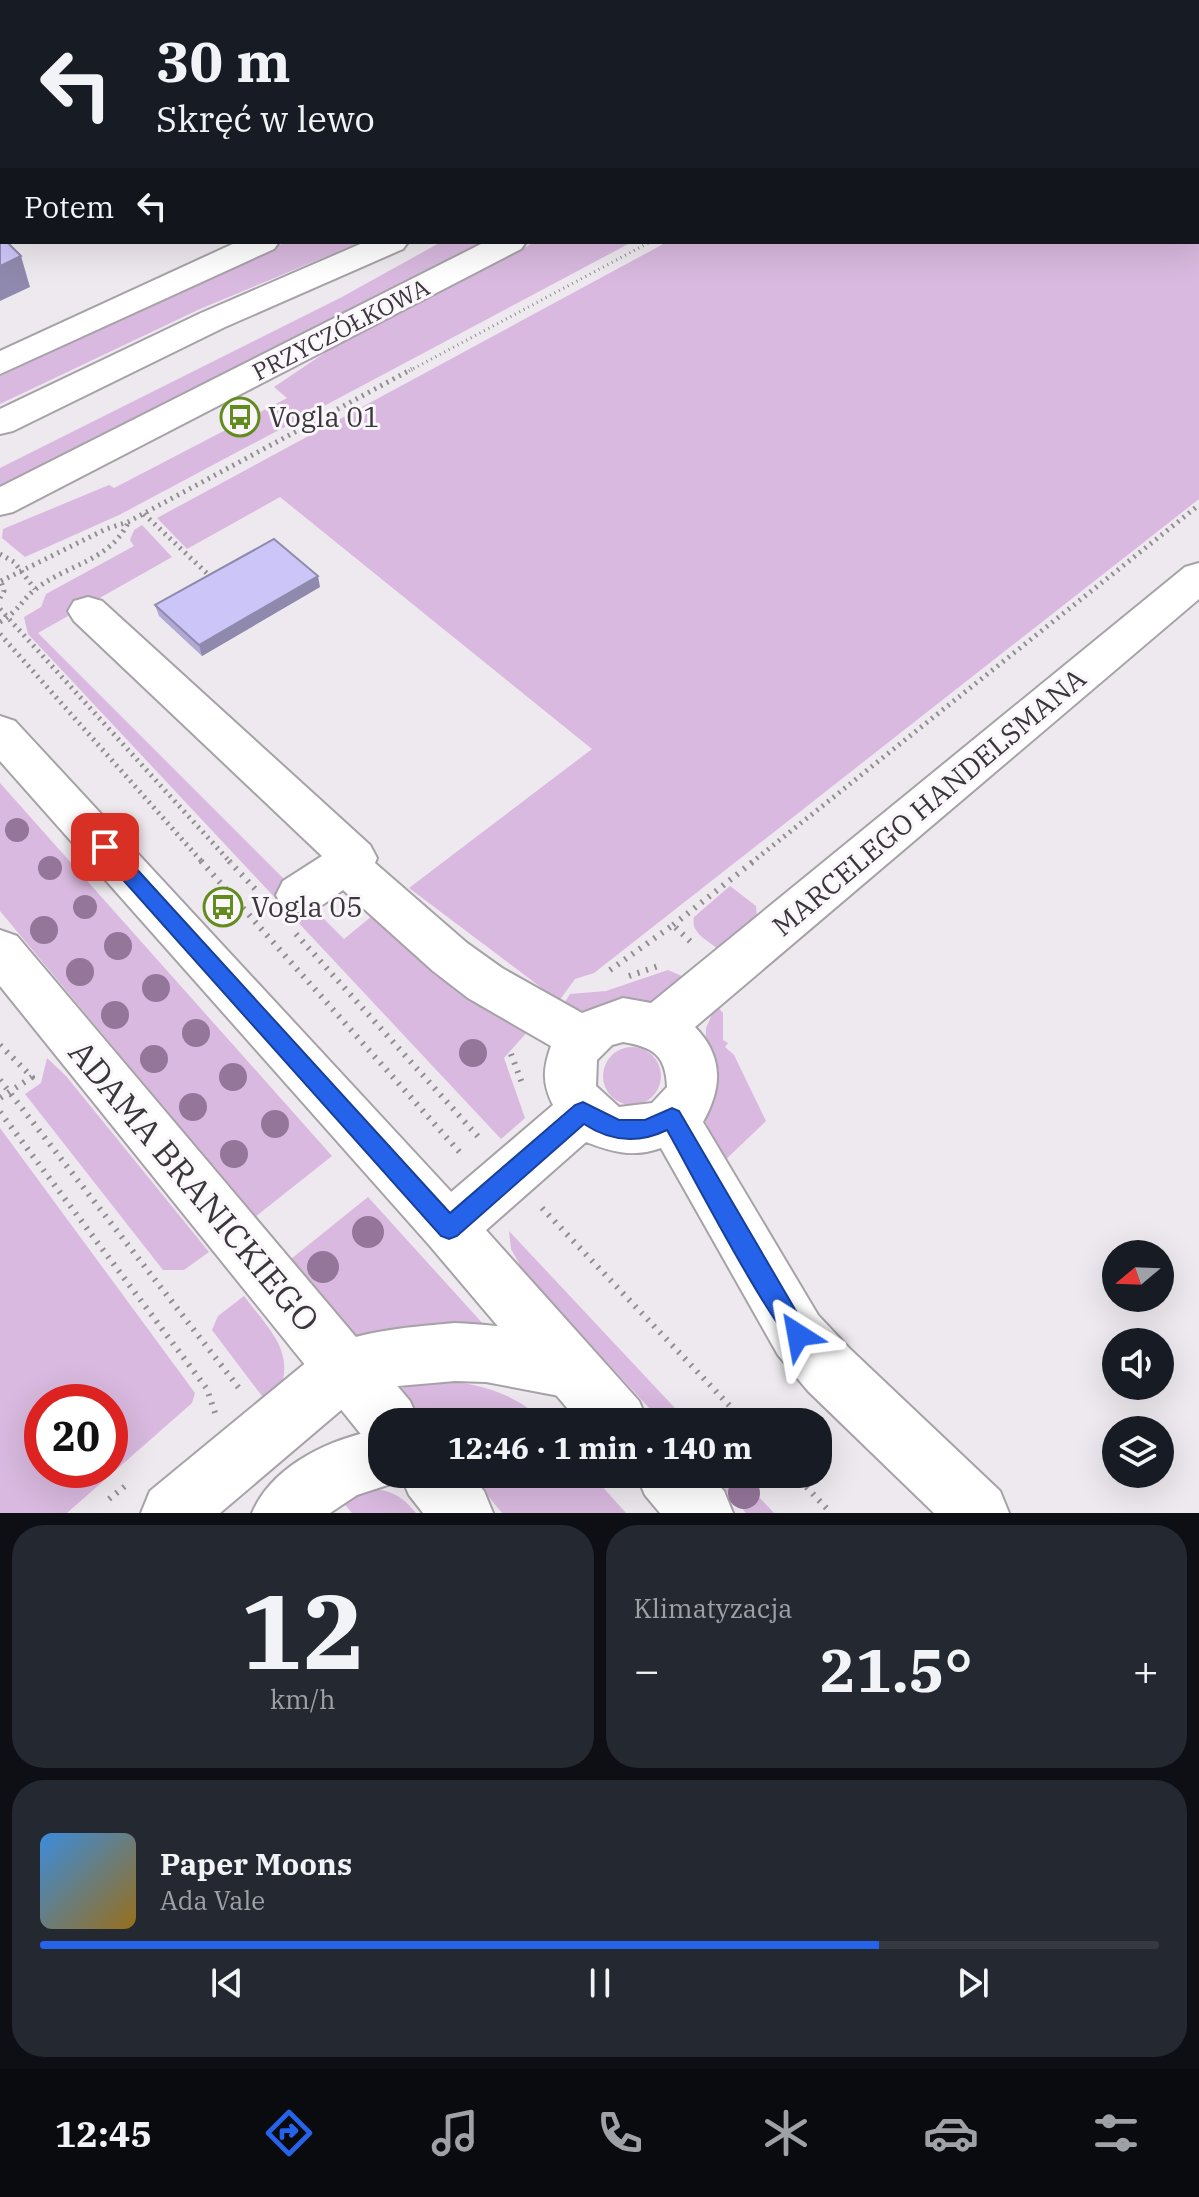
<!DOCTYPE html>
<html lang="pl">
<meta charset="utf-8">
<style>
body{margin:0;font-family:"IBM Plex Serif",serif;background:#242831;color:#f1f3f6;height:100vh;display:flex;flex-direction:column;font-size:30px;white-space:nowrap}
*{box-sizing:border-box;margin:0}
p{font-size:26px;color:#9ea1a6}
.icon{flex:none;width:44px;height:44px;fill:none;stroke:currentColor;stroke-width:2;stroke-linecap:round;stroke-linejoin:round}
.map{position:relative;height:1513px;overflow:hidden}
.details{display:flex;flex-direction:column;gap:12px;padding:12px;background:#0d0f14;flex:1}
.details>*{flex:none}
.top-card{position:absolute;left:0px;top:0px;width:1200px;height:244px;box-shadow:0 8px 32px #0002;background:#171b24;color:#f1f3f6;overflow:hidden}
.needle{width:52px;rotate:251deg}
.controls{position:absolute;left:1102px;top:1240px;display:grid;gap:16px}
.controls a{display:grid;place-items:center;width:72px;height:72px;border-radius:50%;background:#171b24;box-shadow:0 8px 32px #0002;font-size:40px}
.speed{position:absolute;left:24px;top:1384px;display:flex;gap:16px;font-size:40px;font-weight:700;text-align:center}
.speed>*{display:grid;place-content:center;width:104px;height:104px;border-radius:50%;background:#171b24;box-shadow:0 8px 32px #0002;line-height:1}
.speed .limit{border:12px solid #d22;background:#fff;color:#111}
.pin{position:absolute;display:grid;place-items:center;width:68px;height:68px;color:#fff;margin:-34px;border-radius:16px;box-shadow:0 4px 12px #0006}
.me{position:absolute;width:88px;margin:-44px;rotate:326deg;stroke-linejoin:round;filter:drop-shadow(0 0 6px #0008)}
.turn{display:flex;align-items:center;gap:28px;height:168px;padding:0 24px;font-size:36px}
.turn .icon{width:104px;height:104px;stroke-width:2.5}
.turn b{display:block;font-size:56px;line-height:68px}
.then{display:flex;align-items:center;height:76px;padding:0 24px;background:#0003;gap:16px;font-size:30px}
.big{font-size:60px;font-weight:700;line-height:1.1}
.details .card{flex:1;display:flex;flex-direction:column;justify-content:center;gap:12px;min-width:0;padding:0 28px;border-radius:32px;background:#242831}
.details .dial{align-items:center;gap:0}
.dial b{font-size:104px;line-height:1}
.song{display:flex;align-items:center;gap:24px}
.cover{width:96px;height:96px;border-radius:12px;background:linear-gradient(135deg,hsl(210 70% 55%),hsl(40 70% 35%))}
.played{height:8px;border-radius:4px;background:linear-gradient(90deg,#2563eb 75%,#363941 75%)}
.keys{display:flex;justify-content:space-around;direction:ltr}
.heat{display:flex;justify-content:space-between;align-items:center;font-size:44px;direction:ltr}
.details .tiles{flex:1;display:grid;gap:12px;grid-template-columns:1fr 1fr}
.card:last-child{grid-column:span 2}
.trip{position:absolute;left:368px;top:1408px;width:464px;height:80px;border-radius:32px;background:#171b24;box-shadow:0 8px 32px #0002;font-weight:700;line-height:80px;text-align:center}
.tab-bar{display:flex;height:128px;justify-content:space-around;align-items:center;background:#090b0e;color:#9ea1a6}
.tab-bar .icon{width:56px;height:56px}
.tab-bar .on{color:#2563eb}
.tab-bar b{font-size:36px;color:#f1f3f6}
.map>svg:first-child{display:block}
.green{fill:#d9b9df;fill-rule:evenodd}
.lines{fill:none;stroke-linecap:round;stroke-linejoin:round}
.minor-casing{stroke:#a6a2a7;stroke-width:4}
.major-casing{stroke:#a6a2a7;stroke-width:4}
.path-far2{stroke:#918e91;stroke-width:3;stroke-dasharray:1 4;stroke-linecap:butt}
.path-far1{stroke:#918e91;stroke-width:5;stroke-dasharray:2 5;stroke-linecap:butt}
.path{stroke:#918e91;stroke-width:6;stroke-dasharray:2 7;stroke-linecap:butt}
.minor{fill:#fff;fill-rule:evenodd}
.major{fill:#fff;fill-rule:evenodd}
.tree{fill:#95769b}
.wall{fill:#afa9d4}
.shaded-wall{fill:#8f8aad}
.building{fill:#ccc5f7;stroke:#8f8aad;stroke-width:2}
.route{fill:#2563eb;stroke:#184099;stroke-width:2}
.labels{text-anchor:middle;stroke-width:6;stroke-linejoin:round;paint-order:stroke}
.far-street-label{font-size:24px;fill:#393739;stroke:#fbf6fc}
.poi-label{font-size:28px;fill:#393739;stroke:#fbf6fc;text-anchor:start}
.street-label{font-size:28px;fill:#393739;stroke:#fbf6fc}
.near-street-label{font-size:34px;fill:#393739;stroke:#fbf6fc}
</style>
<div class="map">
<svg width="1199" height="1513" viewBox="0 0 1199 1513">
<rect width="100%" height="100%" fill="#ede9ee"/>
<path class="green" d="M1115 0H1199V499L594 973 575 979 559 1001 409 888 592 749 280 497 187 549 157 518 667 242H1198V2H1111Z
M286 242H361L200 309 0 404V376Z
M441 242H481L419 278 0 489V468L342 297Z
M535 242H632L119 515 25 557 2 538 3 529 109 485 114 488 287 398 274 387 335 346Z
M142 525 172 557 38 633 344 939 372 916 435 975 529 1030 504 1058 525 1118 501 1139 28 634 24 617 41 607 46 594 134 546 130 540 134 530Z
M0 783 332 1156 255 1217 0 911Z
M730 886 756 906 757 917 718 949C707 940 690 932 694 917Z
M668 970 684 977 653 1002 578 1011 562 1007 570 994 606 991Z
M716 1005 723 1013V1040L728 1043 725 1047 734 1055 766 1121 722 1163 703 1115 706 1028Z
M603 1076a29 29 0 1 1 58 0a29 29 0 1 1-58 0Z
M47 1058 66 1076 209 1252 184 1270H163L25 1094 41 1083Z
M0 1128 195 1393 192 1403 67 1513H0ZM42 1402H110V1470H42Z
M368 1197 485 1326 364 1348 291 1259Z
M509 1231 688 1422H662L525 1274 511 1249Z
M244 1296C275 1337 301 1357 271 1408L212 1330 218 1316Z
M433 1379C475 1383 514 1391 544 1422H426L400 1390 408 1384Z
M470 1474H591L626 1513H502Z
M710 1474H737L774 1513H746Z
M373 1489C393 1491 403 1497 416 1513H352L342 1501 355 1493Z"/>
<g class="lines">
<g class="minor-casing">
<path id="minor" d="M0 49H2V65H0Z
M237 242H279L274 249 0 374V351Z
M1199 563V599L695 1027C724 1057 722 1088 703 1122L818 1315 850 1349 1000 1491 1009 1513H934L808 1391 778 1355 661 1148C633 1158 612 1152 586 1142L468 1246 449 1254 430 1246 422 1228 430 1210 553 1105C542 1083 543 1069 551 1046L468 998 433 971 343 890C321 906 311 918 283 909L276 895 283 881 322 856 74 621 68 611 74 601 88 597 102 601 370 845 377 858 375 863 467 943 502 968 582 1013 623 998 651 1003 1185 567ZM623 1042C653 1047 666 1055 667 1087L652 1103 619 1107 596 1086 597 1060 612 1045Z
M455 1323C500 1325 549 1331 591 1348L599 1369 591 1390 570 1398 486 1382 455 1381 398 1386 360 1394 220 1513H141L150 1491 325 1347C367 1330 411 1327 455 1323Z
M382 1429V1474H406L403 1480 357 1495 330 1513H252C273 1464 332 1438 382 1429Z"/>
</g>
<g class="major-casing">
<path id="major" d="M365 242H408L403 249 225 327 13 431 0 434V409L201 313Z
M485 242H526L521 249 13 512 0 515V487Z
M0 716 15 721 468 1210 639 1401 648 1422H579L430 1246 0 761Z
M0 930 17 936 410 1401 419 1422H382V1449L368 1443 0 986Z
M400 1474H469L484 1491 493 1513H423L409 1495Z
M636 1474H708L724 1491 733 1513H660L645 1495Z"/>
</g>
<path class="path-far2" d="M730 2 734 0
M1097 2 1101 0
M409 371 650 242"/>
<path class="path-far1" d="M144 514 213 579
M0 554 14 562 35 589
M1 581 106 529 128 522 412 369
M0 598 4 591 1 581
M0 609 231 863
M0 622C20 610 22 599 37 588 69 564 109 561 128 523
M0 634 203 863
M751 863 1199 505"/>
<path class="path" d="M201 861 463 1156
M229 861 257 891
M673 925 754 861
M296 934 482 1141
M610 970 673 925 692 943
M629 976 661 965
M0 1045 32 1077 0 1098
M511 1054 522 1083
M0 1080 242 1392
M0 1112 207 1389 215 1413
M542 1208 745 1422
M794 1474 831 1513
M109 1499 129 1483"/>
<use href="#minor" class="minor"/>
<use href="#major" class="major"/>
</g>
<g class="tree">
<circle cx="17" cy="830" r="12"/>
<circle cx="50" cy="868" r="12"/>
<circle cx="85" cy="907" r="12"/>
<circle cx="44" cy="930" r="14"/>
<circle cx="118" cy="946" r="14"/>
<circle cx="80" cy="972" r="14"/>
<circle cx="156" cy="988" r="14"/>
<circle cx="115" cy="1015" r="14"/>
<circle cx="196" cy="1033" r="14"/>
<circle cx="473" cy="1053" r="14"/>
<circle cx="154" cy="1059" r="14"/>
<circle cx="233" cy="1077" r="14"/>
<circle cx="193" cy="1107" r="14"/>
<circle cx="275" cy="1124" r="14"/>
<circle cx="234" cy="1154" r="14"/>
<circle cx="368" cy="1232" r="16"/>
<circle cx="323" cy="1267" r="16"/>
<circle cx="744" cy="1493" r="16"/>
</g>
<path class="wall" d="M240 0H346L347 2H240Z
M576 0H620L615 2H580Z
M320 587 202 656 159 616 155 605Z"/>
<path class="shaded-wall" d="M0 0H30L31 2H2V17H0Z
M593 0H620L615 2H593Z
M2 121V144L0 145V122Z
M2 182V206H0V183Z
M21 256 30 287 0 301V266Z
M318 576 320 587 202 656 199 645Z"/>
<path class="building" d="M56 0H79L81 2H58Z
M178 0H227L229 2H181Z
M254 0H315L318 2H256Z
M319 0H343L346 2H322Z
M538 0H574L577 2H532Z
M0 92 2 94V110L0 108Z
M0 108 2 110V121L0 122Z
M2 153V182L0 183V154Z
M0 235 2 237V242H7L21 256 0 266Z
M274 539 318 576 199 645 155 605Z"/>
<path class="route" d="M105 840 112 842 450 1213 575 1105 583 1102 619 1120H645L672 1108 679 1111 810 1335 807 1343 798 1347C776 1337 686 1163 667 1130 638 1144 611 1142 584 1124L457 1236 449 1239 441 1236 99 853 96 847 99 842Z"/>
<defs>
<g id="bus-ring" transform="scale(2)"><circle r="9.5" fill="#fbf6fc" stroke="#628d1e" stroke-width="1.5"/><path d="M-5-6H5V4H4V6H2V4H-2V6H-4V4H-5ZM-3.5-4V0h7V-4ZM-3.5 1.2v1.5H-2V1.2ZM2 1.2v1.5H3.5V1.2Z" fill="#628d1e"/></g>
</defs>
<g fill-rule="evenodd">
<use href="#bus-ring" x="240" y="417"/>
<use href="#bus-ring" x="223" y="907"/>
</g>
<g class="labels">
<g class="far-street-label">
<text transform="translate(341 330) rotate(-27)" y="8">PRZYCZÓŁKOWA</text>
</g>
<g class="poi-label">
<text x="268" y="427">Vogla 01</text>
<text x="251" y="917">Vogla 05</text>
</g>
<g class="street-label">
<text transform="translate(929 802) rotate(-40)" y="10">MARCELEGO HANDELSMANA</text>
</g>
<g class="near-street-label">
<text transform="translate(194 1186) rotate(50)" y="12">ADAMA BRANICKIEGO</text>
</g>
</g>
</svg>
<div class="controls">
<a><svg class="needle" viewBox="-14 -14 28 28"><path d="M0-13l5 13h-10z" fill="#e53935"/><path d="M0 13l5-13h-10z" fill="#9ea1a6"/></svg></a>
<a><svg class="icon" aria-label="sound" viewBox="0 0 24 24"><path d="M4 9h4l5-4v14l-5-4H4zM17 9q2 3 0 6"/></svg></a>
<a><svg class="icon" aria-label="layers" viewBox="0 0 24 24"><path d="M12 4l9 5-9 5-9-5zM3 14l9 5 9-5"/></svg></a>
</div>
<div class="speed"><div class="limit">20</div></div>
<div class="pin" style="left:105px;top:847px;background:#d93025"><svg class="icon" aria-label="arrive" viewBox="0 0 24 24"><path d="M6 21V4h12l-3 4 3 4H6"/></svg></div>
<svg class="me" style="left:798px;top:1335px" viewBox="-20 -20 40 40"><path d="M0-17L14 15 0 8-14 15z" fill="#2563eb" stroke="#fff" stroke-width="4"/></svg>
<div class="trip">12:46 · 1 min · 140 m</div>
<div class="top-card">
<div class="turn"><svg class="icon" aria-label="left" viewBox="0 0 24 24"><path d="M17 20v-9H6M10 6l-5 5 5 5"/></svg><div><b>30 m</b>Skręć w lewo</div></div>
<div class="then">Potem<svg class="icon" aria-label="left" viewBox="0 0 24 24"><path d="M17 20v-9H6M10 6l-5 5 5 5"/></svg></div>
</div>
</div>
<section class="details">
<div class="tiles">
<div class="card dial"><b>12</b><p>km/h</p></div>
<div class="card"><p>Klimatyzacja</p>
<div class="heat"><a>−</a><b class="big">21.5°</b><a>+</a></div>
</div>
<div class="card">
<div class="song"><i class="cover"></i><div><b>Paper Moons</b><p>Ada Vale</p></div></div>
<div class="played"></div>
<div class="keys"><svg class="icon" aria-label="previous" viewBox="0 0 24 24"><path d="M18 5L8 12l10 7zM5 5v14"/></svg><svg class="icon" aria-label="pause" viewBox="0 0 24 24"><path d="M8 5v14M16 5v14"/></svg><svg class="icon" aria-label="next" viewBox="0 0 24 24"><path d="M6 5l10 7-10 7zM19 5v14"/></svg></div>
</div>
</div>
</section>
<nav class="tab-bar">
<b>12:45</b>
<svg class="icon on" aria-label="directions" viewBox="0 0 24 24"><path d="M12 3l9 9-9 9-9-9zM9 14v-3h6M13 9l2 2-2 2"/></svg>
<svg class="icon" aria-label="music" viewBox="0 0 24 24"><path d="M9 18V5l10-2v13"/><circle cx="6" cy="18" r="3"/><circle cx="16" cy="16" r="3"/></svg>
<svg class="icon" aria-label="phone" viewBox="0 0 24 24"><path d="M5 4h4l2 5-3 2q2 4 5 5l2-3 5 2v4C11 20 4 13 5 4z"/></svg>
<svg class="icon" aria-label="climate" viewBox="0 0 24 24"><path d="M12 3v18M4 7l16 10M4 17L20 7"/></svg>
<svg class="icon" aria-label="car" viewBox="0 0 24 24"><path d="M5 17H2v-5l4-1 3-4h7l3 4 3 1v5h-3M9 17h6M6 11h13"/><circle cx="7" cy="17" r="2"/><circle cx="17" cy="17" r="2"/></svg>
<svg class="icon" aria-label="filters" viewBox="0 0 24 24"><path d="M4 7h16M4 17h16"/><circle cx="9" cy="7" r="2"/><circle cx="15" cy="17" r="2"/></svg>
</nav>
